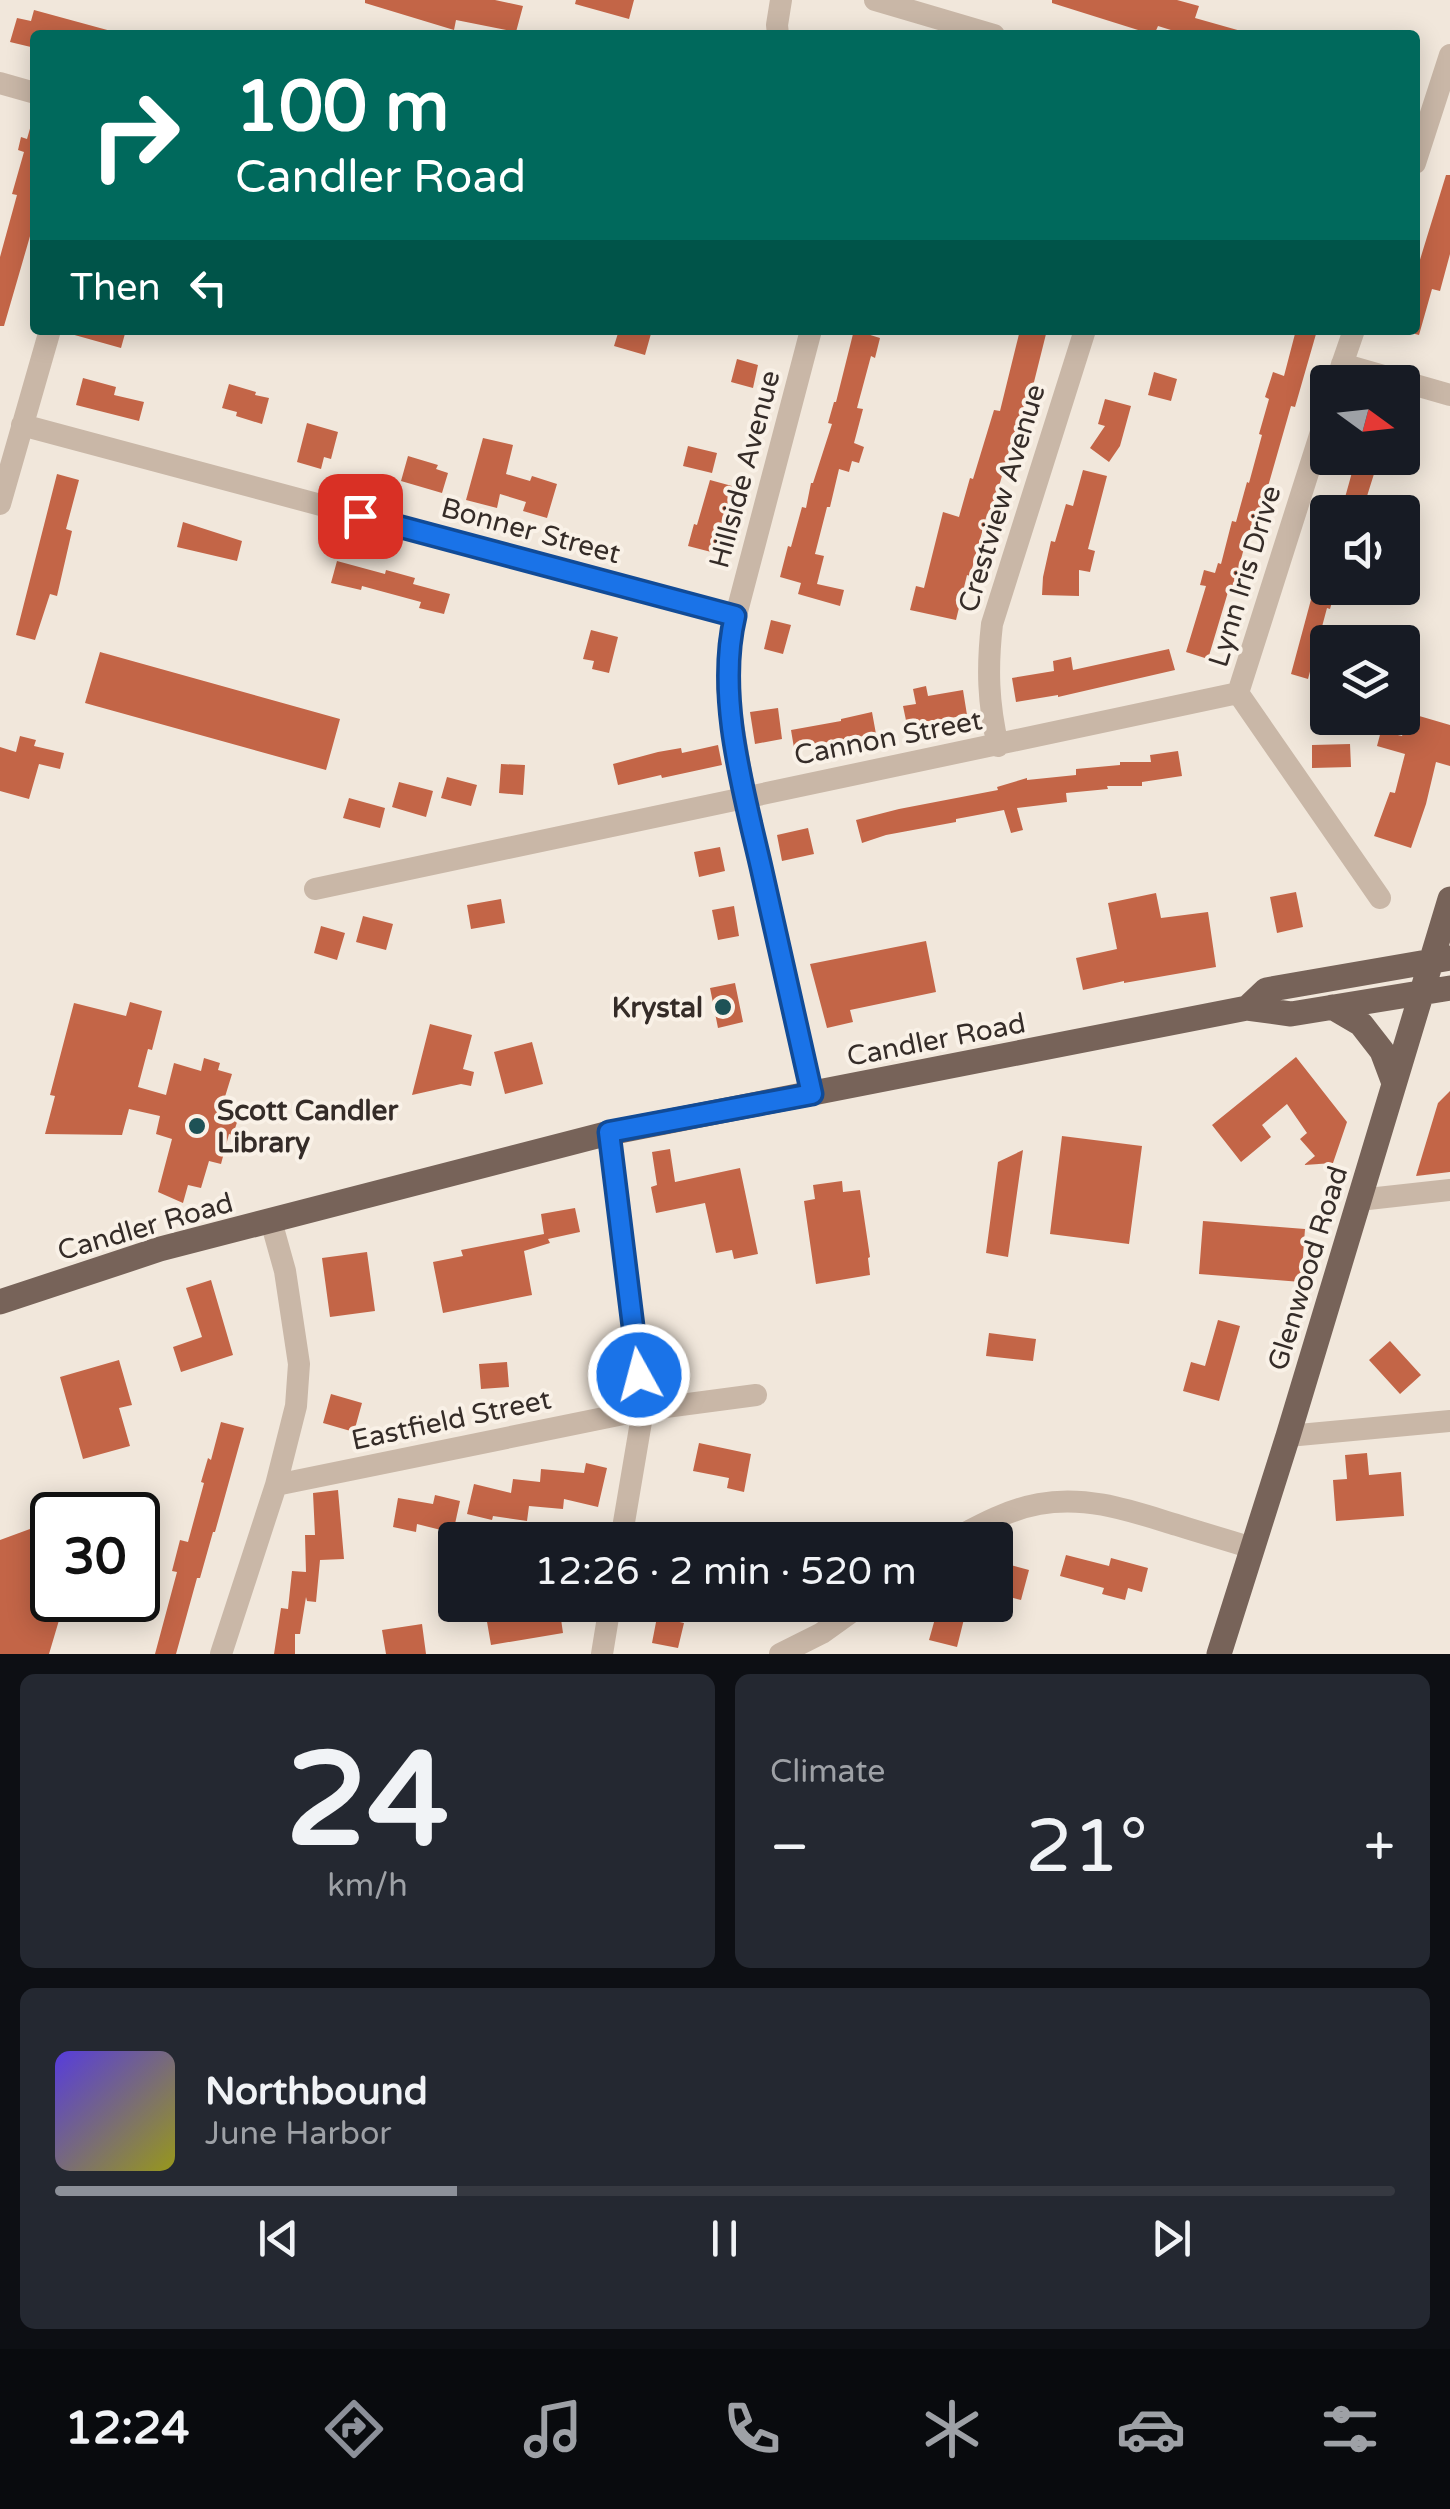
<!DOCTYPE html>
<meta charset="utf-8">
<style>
body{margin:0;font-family:"Varela Round",sans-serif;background:#242831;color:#f1f3f6;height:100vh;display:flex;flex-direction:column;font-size:38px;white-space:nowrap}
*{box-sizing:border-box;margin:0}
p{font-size:32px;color:#9ea1a6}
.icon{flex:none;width:55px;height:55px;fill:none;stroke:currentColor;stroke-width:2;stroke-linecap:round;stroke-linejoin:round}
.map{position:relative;height:1654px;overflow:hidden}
.drawer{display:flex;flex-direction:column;gap:20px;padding:20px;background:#0d0f14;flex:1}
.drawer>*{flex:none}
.hud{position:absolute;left:30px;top:30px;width:1390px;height:305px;border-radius:10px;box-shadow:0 5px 25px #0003;background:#00695c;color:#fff;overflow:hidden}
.needle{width:65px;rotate:105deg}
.tools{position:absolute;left:1310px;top:365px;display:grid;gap:20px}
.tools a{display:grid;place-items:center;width:110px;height:110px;border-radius:10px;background:#171b24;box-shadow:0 5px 25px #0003;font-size:50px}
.speed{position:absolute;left:30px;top:1492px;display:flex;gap:20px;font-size:50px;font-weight:700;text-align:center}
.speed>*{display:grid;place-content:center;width:130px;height:130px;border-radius:50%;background:#171b24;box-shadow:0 5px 25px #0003;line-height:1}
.speed .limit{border:5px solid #111;border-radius:15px;background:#fff;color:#111}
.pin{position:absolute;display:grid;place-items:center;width:85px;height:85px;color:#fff;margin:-42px;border-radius:20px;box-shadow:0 5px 15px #0006}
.me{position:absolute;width:110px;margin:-55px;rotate:353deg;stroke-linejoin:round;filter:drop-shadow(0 0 8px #0008)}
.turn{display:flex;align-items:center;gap:35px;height:210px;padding:0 40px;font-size:45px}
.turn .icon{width:130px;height:130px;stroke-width:2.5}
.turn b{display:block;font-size:70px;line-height:85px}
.then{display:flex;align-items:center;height:95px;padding:0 40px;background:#0003;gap:20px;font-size:38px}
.big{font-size:75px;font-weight:600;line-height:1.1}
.drawer .tile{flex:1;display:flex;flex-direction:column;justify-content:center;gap:15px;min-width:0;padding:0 35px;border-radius:15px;background:#242831}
.drawer .dial{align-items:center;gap:0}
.dial b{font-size:130px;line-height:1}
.song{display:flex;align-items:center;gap:30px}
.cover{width:120px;height:120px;border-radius:15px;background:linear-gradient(135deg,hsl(250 70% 55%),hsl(60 70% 35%))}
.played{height:10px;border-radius:5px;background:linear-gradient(90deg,#8c9099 30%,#363941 30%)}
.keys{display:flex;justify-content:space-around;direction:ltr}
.heat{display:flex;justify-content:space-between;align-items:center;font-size:55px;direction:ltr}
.drawer .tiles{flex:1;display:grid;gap:20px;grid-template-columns:1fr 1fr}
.tile:last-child{grid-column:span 2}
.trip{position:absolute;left:438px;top:1522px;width:575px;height:100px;border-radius:10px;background:#171b24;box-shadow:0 5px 25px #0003;font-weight:600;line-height:100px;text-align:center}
.menu{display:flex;height:160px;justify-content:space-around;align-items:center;background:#090b0e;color:#9ea1a6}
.menu .icon{width:70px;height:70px}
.menu .active{color:#8c9099}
.menu b{font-size:45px;color:#f1f3f6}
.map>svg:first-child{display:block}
.building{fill:#c36547}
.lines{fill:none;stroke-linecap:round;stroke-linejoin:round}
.minor{stroke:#c9b7a7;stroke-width:22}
.major{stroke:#776359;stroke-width:25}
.route-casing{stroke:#114b97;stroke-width:25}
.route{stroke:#1a73e8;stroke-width:18}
.poi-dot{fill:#1e5256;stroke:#f9f1e7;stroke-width:4}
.labels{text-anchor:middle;stroke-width:8;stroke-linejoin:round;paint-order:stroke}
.street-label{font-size:28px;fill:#352c28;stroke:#f9f1e7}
.poi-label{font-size:28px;font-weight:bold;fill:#352c28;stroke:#f9f1e7;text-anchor:end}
</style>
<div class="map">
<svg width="1450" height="1654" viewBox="0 0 1450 1654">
<rect width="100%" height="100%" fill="#f1e7db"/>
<path class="building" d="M365 0H495L523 6 516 32 456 20 454 30 365 3Z
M576 0H634L629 19 575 4Z
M1052 0H1177L1199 6 1195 18 1241 31 1240 35H1187L1158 26 1154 35 1052 3Z
M34 10 111 31V35H35V48L10 42 17 18 31 21Z
M31 125 35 126V219L4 326H0V257L17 195 12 194 24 152 18 150 21 137 27 139Z
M1446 175H1450V254L1440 291 1432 289 1419 335 1415 334V276Z
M72 330H126L121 348 71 334Z
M619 330H652L645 355 614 346Z
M854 330 880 338 875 358 871 356 857 408 863 409 854 443 864 447 859 463 852 461 849 472 839 469 830 507H827L815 554 824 556 817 584 844 590 840 606 798 594 801 583 780 577 788 546 791 547 802 507 806 508 811 483H813L832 424 828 423 834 402H836Z
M1020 330H1047L1028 406 1025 405 1017 434 1014 433 991 515 987 514 970 576 967 575 956 620 910 610 916 586 924 588 943 512 959 517 970 478 973 479 994 410 1000 411Z
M1296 330 1316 334 1295 407 1291 406 1261 511 1258 510 1248 549 1244 548 1232 593 1228 592 1208 659 1186 652 1206 586 1200 585 1204 570 1215 573 1218 563 1221 564 1232 521 1236 522 1247 482 1249 483 1262 435 1259 434 1269 399 1265 397 1273 372 1284 376Z
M737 359 758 365 753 388 731 382Z
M1154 372 1177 379 1171 401 1148 395Z
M83 378 116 387 114 395 144 402 139 421 76 405Z
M229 384 256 392 255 395 269 398 262 424 236 416 237 412 222 408Z
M1105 399 1131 406 1120 446 1109 462 1090 448 1105 426 1098 424Z
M307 423 338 432 331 459 324 457 321 469 297 462Z
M483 438 513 445 506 474 530 481 532 476 557 484 547 518 523 511 526 502 500 494 497 508 466 500Z
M688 446 717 453 712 473 683 466Z
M408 456 438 465 436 469 448 473 442 493 401 481Z
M1356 458H1379L1362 512H1341Z
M1083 470 1107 476 1088 549 1095 551 1090 572 1079 570V596L1042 595 1043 577 1051 541 1055 542 1066 504 1073 506Z
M57 474 79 480 66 529 72 531 57 596 50 594 35 640 16 635Z
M710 480 732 486 715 553 688 546 694 524 697 525Z
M183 522 242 541 237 561 177 547Z
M337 561 385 574 386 570 415 578 413 584 450 594 444 614 419 608 421 602 362 586 361 590 331 583Z
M1316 581 1328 584V588H1336L1330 609 1327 608 1308 679 1291 674Z
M771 620 791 625 783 654 764 649Z
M591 630 618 637 609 673 592 669 594 661 583 659Z
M1169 649 1175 670 1058 697V695L1016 702 1012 678 1054 671 1053 661 1071 657 1073 670Z
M100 652 340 719 326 770 85 703Z
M926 686 928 696 963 690 967 715 933 721 934 725 908 730 903 706 916 704 913 689Z
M778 708 782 739 755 744 750 712Z
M872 712 876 734 794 748 791 730 841 721V719Z
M1409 713 1450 725V766L1436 762 1426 804 1411 848 1374 836 1390 792 1395 793 1405 754 1377 746 1381 731 1402 736Z
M20 736 36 740 34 746 64 753 60 769 39 764 29 799 0 791V747L16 752Z
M1350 744 1351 767 1312 768V745Z
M718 745 722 765 662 778 661 775 618 785 613 764 658 752 681 748 682 753Z
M1178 751 1182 776 1142 782V786H1107L1108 789 1066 793 1067 802 1017 808 1023 830 1011 833 1004 810 956 819V822L886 835 862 843 856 820 899 809 998 790 997 787 1027 778V780L1076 775V769L1120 765V762H1151L1150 755Z
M501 764 525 765 523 795 499 793Z
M447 777 477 785 471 806 441 798Z
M399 782 433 791 426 817 392 807Z
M349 798 385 808 380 828 343 818Z
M808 828 814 854 782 861 777 835Z
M720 847 725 871 699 877 694 852Z
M1296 892 1303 927 1277 933 1270 897Z
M1156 893 1161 918 1208 912 1216 967 1124 983V981L1083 990 1076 958 1117 949 1108 903Z
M501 899 505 923 471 929 467 905Z
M734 906 739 936 718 940 712 910Z
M363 916 393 924 386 950 356 942Z
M321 926 345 933 337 960 314 953Z
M926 941 936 992 850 1010 853 1022 827 1028 810 964Z
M735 983 743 1022 718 1028 710 988Z
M130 1002 162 1011 152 1050 148 1049 138 1087 166 1095 174 1063 201 1071 204 1058 220 1063 218 1070 232 1074 224 1100 237 1103 233 1117 238 1119 233 1135 229 1134 221 1164 209 1161 201 1188 188 1185 183 1203 158 1192 172 1139 156 1134 160 1116 129 1109 122 1135 45 1134 55 1096 50 1095 74 1003 126 1016Z
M430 1024 472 1035 463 1069 474 1072 471 1086 461 1084 412 1095Z
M532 1042 543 1084 505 1094 494 1052Z
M1296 1057 1347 1122 1333 1163 1304 1165 1315 1156 1300 1139 1307 1133 1287 1104 1262 1125 1271 1137 1241 1162 1212 1125Z
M1450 1091V1172L1416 1176 1438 1103Z
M1062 1136 1142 1146 1129 1244 1050 1234Z
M670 1149 675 1182 740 1168 758 1254 734 1259 732 1250 716 1253 705 1203 656 1213 651 1187 657 1185 652 1152Z
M1023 1150 1008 1257 986 1253 998 1162Z
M842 1181 843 1192 860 1190 870 1257 868 1258 870 1275 816 1284 804 1201 815 1199 813 1185Z
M575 1208 580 1232 548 1239 550 1243 524 1251 532 1295 443 1313 433 1262 463 1256 461 1250 544 1234 541 1214Z
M1203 1221 1305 1229 1301 1282 1199 1274Z
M367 1252 375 1311 330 1317 322 1258Z
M211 1280 233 1355 181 1372 173 1347 202 1337 186 1288Z
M1218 1320 1240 1326 1219 1401 1183 1391 1191 1362 1205 1366Z
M989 1333 1036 1339 1033 1361 986 1356Z
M1390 1341 1421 1375 1400 1394 1369 1360Z
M119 1360 132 1405 119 1408 130 1446 83 1459 60 1377Z
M507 1362 509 1387 481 1389 479 1364Z
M331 1394 362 1403 354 1432 323 1423Z
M221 1422 244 1428 215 1532H213L200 1578H197L176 1654H155L177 1572 172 1571 180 1540 188 1542 204 1483 201 1482 208 1458 211 1460Z
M699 1443 751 1454 744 1492 727 1488 729 1478 693 1471Z
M1367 1453 1369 1475 1401 1472 1404 1516 1336 1521 1333 1480 1347 1479 1345 1455Z
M586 1463 607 1468 598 1507 564 1499 563 1509 529 1506 527 1521 493 1516 492 1520 467 1514 474 1484 511 1493 513 1479 540 1482 541 1469 584 1473Z
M338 1490 344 1559 320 1560 316 1602 307 1601 306 1597 300 1634H295V1654H274L281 1608 288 1609 292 1571 306 1572 305 1535H315L313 1493Z
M435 1495 460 1501 453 1533 417 1524 416 1532 393 1527 398 1498 433 1504Z
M49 1522 52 1532V1600H65L49 1654H0V1540Z
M1066 1555 1109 1566 1111 1558 1148 1568 1142 1592 1128 1588 1125 1600 1102 1594 1104 1588 1060 1576Z
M999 1562 1029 1570 1021 1600 1006 1596 1008 1590 995 1587Z
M552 1605H559L563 1633 491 1645 486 1616Z
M938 1608 965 1615 957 1647 929 1640Z
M657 1617 684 1623 678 1648 652 1643Z
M422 1624 426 1654H386L382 1630Z"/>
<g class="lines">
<path class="minor" d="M875 0 994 35
M778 35 777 25 781 0
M0 83 35 93
M1415 163 1450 55
M811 330 729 642 727 688 745 797 812 1094
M1342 364 1450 395
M1336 382 1354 330
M1328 410 1238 693 1380 898
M22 425 735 616
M0 504 50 330
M998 746C988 703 987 668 992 624L1085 330
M315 889 1238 693
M609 1133 643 1410 621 1540
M1359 1200 1450 1190
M1288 1436 1450 1421
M276 1485 643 1410 756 1395
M952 1540C980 1525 1007 1510 1039 1504 1087 1495 1131 1511 1177 1525 1202 1533 1227 1540 1252 1548
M221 1654 276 1485 296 1406 299 1364 285 1271 271 1221
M602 1654 610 1605
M780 1654 822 1633 861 1605"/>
<path class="major" d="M1332 1007 1361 1024 1382 1051 1394 1083
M1247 1008 1266 990 1450 958
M0 1302 160 1249 609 1133 1247 1008 1291 1014 1450 988
M1219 1654 1288 1436 1450 899"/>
</g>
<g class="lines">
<g class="route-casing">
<path id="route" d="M360 516 735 616C716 696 743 789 761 867 778 943 795 1018 812 1094L609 1132 639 1375"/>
</g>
<use href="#route" class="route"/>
</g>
<g class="poi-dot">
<circle cx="723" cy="1007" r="10"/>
<circle cx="197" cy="1126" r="10"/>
</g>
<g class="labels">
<g class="street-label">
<text transform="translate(744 469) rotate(-75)" y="10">Hillside Avenue</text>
<text transform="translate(1001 498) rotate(-73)" y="10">Crestview Avenue</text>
<text transform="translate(531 530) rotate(15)" y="10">Bonner Street</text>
<text transform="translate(1244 576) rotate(-73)" y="10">Lynn Iris Drive</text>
<text transform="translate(888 737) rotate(-11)" y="10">Cannon Street</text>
<text transform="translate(936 1039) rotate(-11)" y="10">Candler Road</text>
<text transform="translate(145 1226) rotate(-16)" y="10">Candler Road</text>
<text transform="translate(1307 1268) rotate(-73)" y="10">Glenwood Road</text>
<text transform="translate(451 1419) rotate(-12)" y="10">Eastfield Street</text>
</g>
<g class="poi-label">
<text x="703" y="1017">Krystal</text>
<text x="217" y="1120" text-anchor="start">Scott Candler<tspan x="217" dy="32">Library</tspan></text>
</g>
</g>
</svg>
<div class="tools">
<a><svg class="needle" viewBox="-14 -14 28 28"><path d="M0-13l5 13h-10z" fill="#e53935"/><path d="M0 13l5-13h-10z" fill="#9ea1a6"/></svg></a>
<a><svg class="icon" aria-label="sound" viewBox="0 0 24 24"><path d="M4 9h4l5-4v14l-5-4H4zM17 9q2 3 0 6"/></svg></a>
<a><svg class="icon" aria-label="layers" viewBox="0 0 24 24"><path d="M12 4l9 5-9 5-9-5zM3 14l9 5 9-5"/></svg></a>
</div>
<div class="speed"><div class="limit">30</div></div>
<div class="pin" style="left:360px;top:516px;background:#d93025"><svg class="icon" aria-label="arrive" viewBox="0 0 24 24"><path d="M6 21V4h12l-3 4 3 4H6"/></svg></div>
<svg class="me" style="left:639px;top:1375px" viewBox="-20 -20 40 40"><circle r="17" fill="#1a73e8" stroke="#fff" stroke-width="3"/><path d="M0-11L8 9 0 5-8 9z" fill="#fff"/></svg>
<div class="trip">12:26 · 2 min · 520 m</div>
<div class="hud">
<div class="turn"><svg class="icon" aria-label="right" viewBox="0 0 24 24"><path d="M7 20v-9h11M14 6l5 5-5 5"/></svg><div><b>100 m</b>Candler Road</div></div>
<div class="then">Then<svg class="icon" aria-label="left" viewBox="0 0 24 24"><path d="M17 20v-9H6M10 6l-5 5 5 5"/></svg></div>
</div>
</div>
<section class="drawer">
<div class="tiles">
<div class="tile dial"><b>24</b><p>km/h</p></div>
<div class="tile"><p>Climate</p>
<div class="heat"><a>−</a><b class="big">21°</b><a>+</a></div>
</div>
<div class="tile">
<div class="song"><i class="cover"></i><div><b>Northbound</b><p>June Harbor</p></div></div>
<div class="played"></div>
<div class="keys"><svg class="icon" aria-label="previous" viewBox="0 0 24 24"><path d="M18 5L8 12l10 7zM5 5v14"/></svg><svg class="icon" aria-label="pause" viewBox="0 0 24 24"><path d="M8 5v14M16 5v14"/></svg><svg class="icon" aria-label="next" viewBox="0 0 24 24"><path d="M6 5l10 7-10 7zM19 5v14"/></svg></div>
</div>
</div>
</section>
<nav class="menu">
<b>12:24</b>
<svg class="icon active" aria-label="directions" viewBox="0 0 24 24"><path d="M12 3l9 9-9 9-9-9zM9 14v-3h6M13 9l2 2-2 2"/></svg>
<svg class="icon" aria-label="music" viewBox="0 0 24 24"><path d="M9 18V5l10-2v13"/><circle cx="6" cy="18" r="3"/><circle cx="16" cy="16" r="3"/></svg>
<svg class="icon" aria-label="phone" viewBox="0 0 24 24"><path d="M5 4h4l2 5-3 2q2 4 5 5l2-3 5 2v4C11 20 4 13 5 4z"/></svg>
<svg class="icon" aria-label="climate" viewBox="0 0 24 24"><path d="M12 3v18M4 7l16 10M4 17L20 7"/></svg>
<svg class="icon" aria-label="car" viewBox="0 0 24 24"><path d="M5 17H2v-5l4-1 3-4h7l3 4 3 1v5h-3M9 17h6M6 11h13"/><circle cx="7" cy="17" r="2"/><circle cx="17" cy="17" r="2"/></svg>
<svg class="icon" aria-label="filters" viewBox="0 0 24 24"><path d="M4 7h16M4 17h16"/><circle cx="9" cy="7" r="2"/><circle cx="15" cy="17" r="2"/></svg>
</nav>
